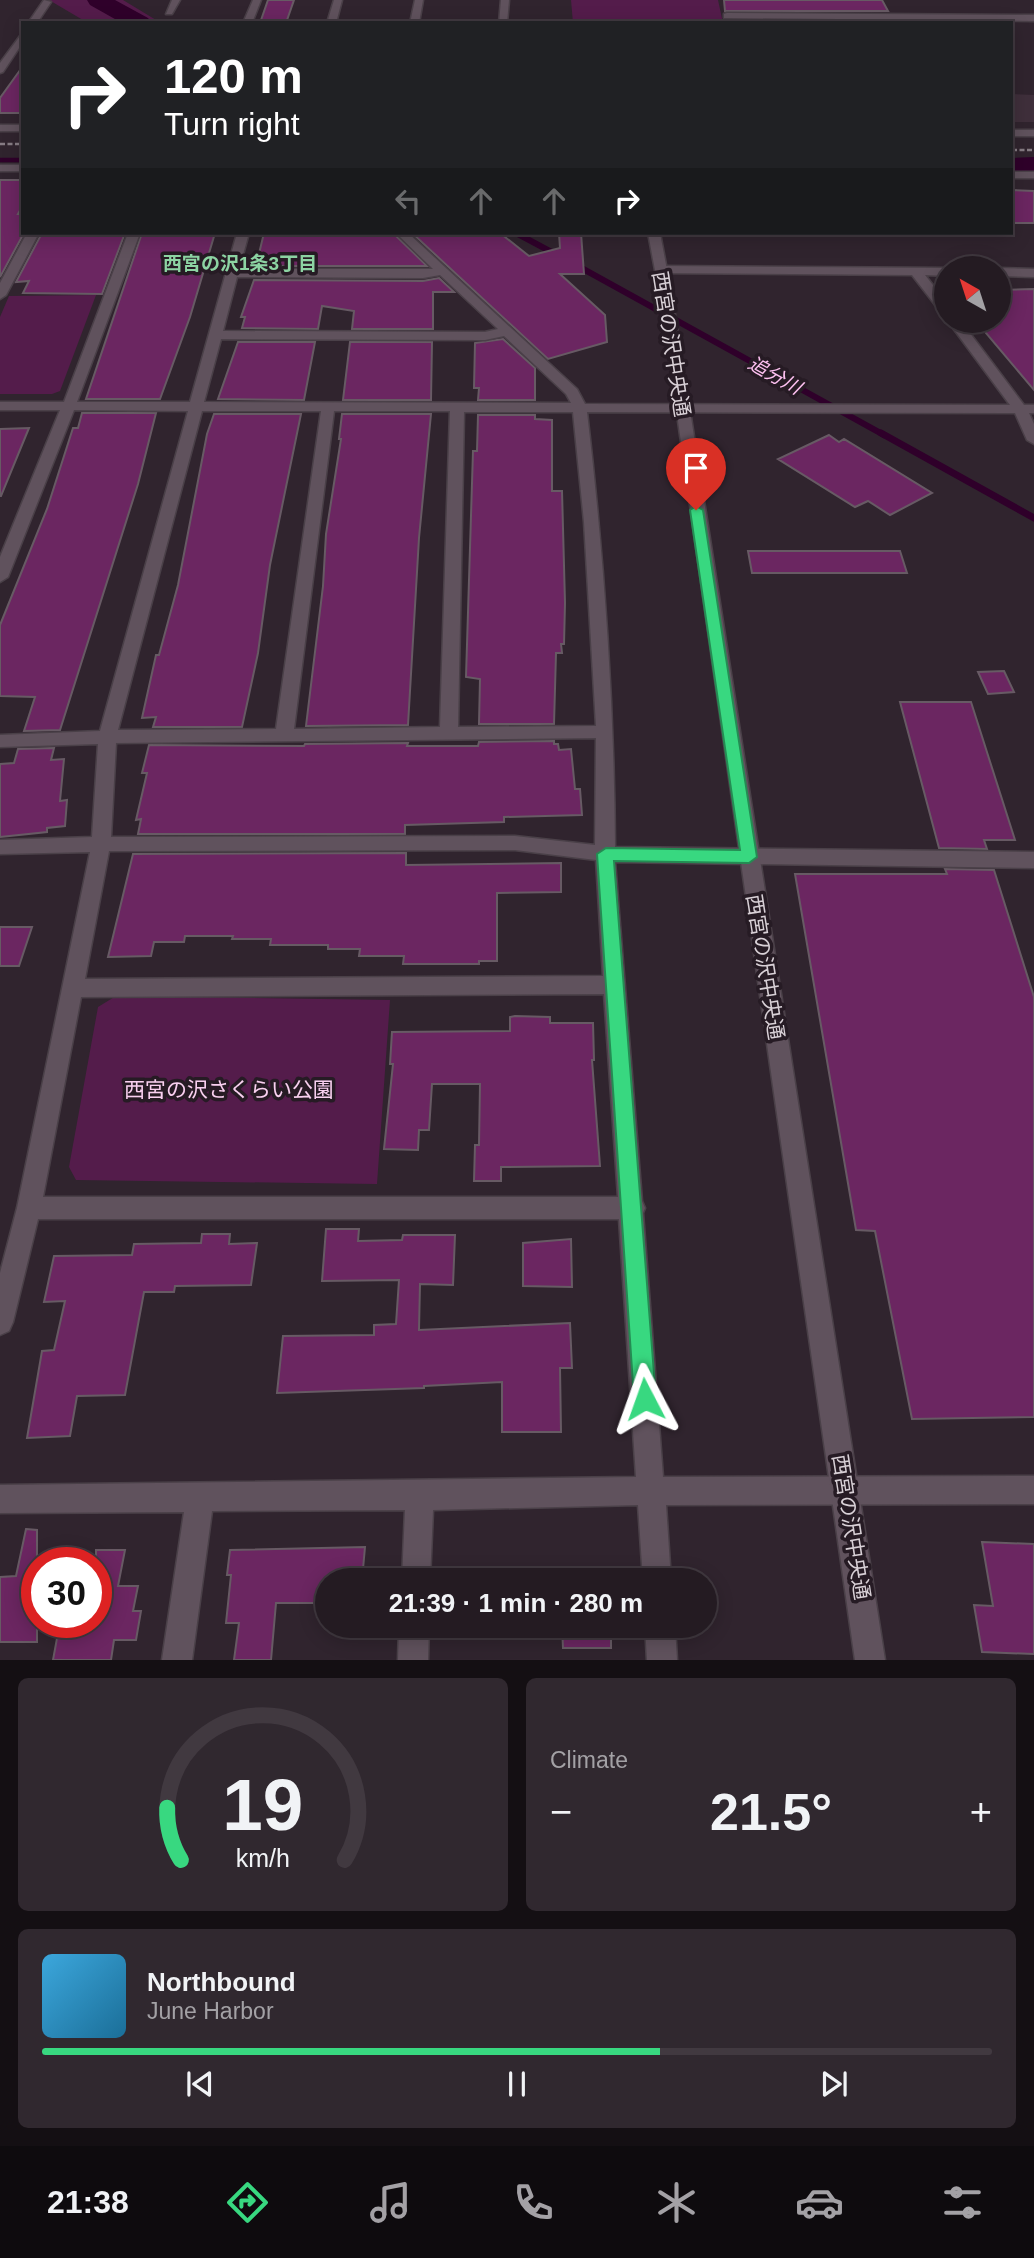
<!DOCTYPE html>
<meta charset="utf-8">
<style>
body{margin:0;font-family:Helvetica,"Noto Sans JP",sans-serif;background:#30282f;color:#f1f3f6;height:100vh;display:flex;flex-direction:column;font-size:26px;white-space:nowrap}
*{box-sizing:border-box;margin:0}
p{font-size:23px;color:#a3a1a5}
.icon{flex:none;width:38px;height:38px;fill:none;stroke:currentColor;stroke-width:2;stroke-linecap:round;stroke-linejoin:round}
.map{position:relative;height:1660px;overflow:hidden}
.panel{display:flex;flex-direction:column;gap:18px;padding:18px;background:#140f13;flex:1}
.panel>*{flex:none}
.hud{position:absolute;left:21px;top:21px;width:992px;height:214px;border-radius:0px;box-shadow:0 4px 18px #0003,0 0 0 2px #413940;background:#202124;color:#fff;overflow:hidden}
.needle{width:46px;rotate:321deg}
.tools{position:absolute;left:934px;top:256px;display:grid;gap:14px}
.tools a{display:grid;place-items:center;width:77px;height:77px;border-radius:50%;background:#241b22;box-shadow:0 4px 18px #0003,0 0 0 2px #413940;font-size:35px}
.speed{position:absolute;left:21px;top:1547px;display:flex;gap:14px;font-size:35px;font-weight:700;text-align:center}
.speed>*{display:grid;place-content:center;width:91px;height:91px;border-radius:50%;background:#241b22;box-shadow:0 4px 18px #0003,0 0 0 2px #413940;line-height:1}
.speed .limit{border:10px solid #d22;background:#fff;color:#111}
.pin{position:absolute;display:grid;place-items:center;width:60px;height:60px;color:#fff;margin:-72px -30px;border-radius:50% 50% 50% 0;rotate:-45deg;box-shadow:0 0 7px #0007}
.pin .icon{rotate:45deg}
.me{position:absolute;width:77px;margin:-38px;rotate:356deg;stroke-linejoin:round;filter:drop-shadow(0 0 5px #0008)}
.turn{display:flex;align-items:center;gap:24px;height:147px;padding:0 28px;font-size:32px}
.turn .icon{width:91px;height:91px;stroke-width:2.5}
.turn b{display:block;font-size:49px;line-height:60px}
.lanes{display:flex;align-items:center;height:66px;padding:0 28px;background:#0003;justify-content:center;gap:35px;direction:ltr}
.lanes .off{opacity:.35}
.big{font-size:52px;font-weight:700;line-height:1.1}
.panel .tile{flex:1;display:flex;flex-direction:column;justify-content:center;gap:10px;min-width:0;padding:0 24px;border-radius:10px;background:#30282f}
.panel .dial{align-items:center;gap:0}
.dial svg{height:182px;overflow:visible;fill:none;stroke:#413940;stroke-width:7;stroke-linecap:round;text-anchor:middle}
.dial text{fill:#f1f3f6;stroke:none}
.song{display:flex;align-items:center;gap:21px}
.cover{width:84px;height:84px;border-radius:10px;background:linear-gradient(135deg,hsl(200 70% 55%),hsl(200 70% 35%))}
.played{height:7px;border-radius:4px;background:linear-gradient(90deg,#38d880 65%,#413940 65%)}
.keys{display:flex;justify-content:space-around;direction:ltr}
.heat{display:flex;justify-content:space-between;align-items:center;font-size:38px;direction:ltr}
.panel .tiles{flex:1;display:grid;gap:18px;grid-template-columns:1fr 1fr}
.tile:last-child{grid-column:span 2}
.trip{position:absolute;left:315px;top:1568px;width:402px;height:70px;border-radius:35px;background:#241b22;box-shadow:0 4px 18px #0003,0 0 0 2px #413940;font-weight:700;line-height:70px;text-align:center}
.dock{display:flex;height:112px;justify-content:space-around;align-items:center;background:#0e0b0e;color:#a3a1a5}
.dock .icon{width:49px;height:49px}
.dock .current{color:#38d880}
.dock b{font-size:32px;color:#f1f3f6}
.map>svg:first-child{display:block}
.built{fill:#3f2f3b}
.green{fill:#541c4b}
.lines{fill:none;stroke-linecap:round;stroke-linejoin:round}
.stream-far2{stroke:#2f002a;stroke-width:4.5}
.stream-far1{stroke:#2f002a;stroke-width:6}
.stream{stroke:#2f002a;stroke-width:7}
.river{fill:#2f002a;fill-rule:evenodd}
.building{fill:#6b2661;stroke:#675a64;stroke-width:2}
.minor-casing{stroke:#4a4048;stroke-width:3}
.tertiary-casing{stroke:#4a4048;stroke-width:3}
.minor{fill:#60525d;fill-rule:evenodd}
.tertiary{fill:#60525d;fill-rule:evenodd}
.rail{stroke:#867c84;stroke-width:2.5;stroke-dasharray:5 2.5;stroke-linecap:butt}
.route{fill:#38d880;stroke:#248c53;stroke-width:2}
.labels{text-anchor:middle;stroke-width:7;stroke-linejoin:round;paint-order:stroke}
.far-neighbourhood-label{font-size:19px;font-weight:bold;fill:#8dd4a3;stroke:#261b24}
.far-water-label{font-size:19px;font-style:italic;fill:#fec1f1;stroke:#261b24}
.street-label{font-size:21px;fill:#d8d0d6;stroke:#261b24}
.park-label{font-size:21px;fill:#f9d0f0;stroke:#261b24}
</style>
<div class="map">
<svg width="1034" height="1660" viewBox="0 0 1034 1660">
<rect width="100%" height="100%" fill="#30242e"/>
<path class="built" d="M1012 94 1034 95V122H1012Z"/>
<path class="green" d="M49 0H123L161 23H88Z
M571 0H718L723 23H573Z
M96 295 60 391 52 394H0V317L9 296Z
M116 996 390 1000 377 1184 76 1180 69 1167 98 1007Z"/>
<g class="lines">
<path class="stream-far2" d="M0 160H23"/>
<path class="stream-far1" d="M516 233 557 255
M576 265 884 435"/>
<path class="stream" d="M881 433 1034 518"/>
<path class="river" d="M87 0H115L148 18 152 23H122L90 5Z
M1034 157V175L1012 174V158Z"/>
</g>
<path class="building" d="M268 0H294L286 23H260Z
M724 0H882L888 11H725Z
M23 66V113H0V98Z
M0 180H23V205L18 214H23L24 233 0 277Z
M1012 190 1034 191V223H1012Z
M42 233H125L102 294 23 293 29 281 16 282Z
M142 233H215L190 317 160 399H86Z
M264 233H393L427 266H256Z
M412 233H500L529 256 560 248 559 233H581L584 274H560L605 315 607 342 548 359Z
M439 278 454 292H433V329H352L354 311 322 306 318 329 242 328 245 317H241L254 280 423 281Z
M1034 289V390L975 320H999V290Z
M503 339 535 368V400H478L479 388H474L475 343Z
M238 342H315L304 400 218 399Z
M350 342H432L431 400H343Z
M82 413H156L138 484 60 730 24 731 35 697 0 696V625L47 509 73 428H78Z
M214 414H301L270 565 258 653 242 727H153L156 717 142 718 156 655H159L178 585 207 434Z
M342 414H431L419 538 408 725 306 726 323 586 326 534 341 439H339Z
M478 415H535V419L552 420V491H562L565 603 564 644H561L562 653H556L554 724H479L480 679 466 677 473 451H477Z
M29 428 1 496H0V429Z
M829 435 839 442 844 439 932 493 890 515 868 501 855 507 778 459Z
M748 551H900L907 573H752Z
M1004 671 1014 692 988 694 978 672Z
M900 702H971L1015 840H984L987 849 939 848Z
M554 741V744H558L559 750 571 749 575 789H580L582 815 504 817V822L405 825V834H138L141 819 136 820 147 773H142L149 745 304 746 305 744 408 743 407 746H478L479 742Z
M54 748 51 760 64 759 60 801 67 800 65 826 47 828V832L0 837V764L14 763 18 749Z
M406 853V865L561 863V892L497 893V961H479V964H403L404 956H359L360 949H328V945H270L271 939H232L233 936H185L184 942H154L151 956 108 957 133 854Z
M945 869 994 870 1034 997V1417L912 1419 875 1231 856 1230 795 874H947Z
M0 927H32L19 966H0Z
M515 1016 550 1017V1023H593L594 1060H592L600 1166 501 1167V1181H474L475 1145H479L480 1084H432L429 1130H419L418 1150 384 1149 393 1064H390L392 1032 510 1031V1017Z
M326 1229H359L358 1241 402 1240 403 1235H455L453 1285 420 1284 419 1330 570 1323 572 1368H560L561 1432H502V1382L424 1386V1388L277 1393 283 1336 374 1335V1325L396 1324 399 1280 322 1281Z
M202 1234H230L229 1244 257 1243 251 1285 175 1286 174 1292H144L125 1395 77 1396 70 1436 27 1438 42 1351 54 1350 65 1301 44 1302 54 1256 132 1255 134 1244 201 1243Z
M571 1239 572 1287 523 1286V1243Z
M26 1529 37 1530V1642H0V1577L16 1576Z
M982 1542 1034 1544V1654L982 1652 974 1605 993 1606Z
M365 1547 362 1580H327V1603H276L271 1660H234L239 1623H226L231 1575H227L230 1550Z
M96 1550H125L118 1586H138L133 1611H141L136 1640H114L111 1660H53L60 1622H96Z
M562 1626H611V1648H563Z"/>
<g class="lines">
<g class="minor-casing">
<path id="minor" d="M44 0 51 2 37 23H28Z
M172 0H180L172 14H166Z
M253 0H261L252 23H243Z
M334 0H342L336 23H327Z
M415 0H423L419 23H410Z
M501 0H509L507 23H499Z
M727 13 1034 15V21L724 18V14Z
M23 32V42L3 72 0 73V63Z
M27 233H39L6 295 0 299V283Z
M128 233H140L77 402H190L237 233H249L239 269H433L396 233H408L577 389 585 404 1010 405 947 320H960L1024 405H1034V413H1029L1034 424V444L1027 440 1015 413 587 412C604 557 614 701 615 847L1034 852V868L615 862 642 1201 645 1208 643 1213 663 1477 1034 1476V1504L666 1505 671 1580H643L638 1505 433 1510 430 1580H402L405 1510 212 1511 192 1660H162L184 1512 0 1513V1485L636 1477 619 1219H38L13 1322 9 1331 0 1335V1273L17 1208 90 852 0 854V840L92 837 98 744 0 747V735L100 731 188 411 74 410 8 577 0 582V557L60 410H0V402H64ZM440 275 498 329 485 332 223 331 237 277 423 278ZM504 336 566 394 571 403 204 402 221 339 485 340ZM202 411H321L276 729 118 730ZM334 411H450L440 727 294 729ZM464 412H573L584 522 596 726 458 727ZM596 738 595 845 515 836 111 837 116 743ZM515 850 596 860 603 976 85 979 109 851ZM604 994 618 1197H43L81 997Z
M661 266 947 268V276L925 275 947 303V316L943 315 912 275 657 273V267Z
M999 268 1034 269V277L999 276Z
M399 1626H429L428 1660H398Z
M645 1626H675L677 1660H647Z"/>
</g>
<g class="tertiary-casing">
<path id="tertiary" d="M0 125H23V131H0Z
M1012 130H1034V136H1012Z
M0 165H23V171H0Z
M1012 172H1034V178H1012Z
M648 233H660L673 302 885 1660H855L661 302Z"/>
</g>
<use href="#minor" class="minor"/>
<use href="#tertiary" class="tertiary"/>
<path class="rail" d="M0 144H23
M1012 150H1034"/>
</g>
<path class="route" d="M696 506 703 510 757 857 749 863 614 861 656 1399 653 1407 645 1410 638 1407 634 1399 597 854 606 848 740 850 690 510Z"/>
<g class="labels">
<g class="far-neighbourhood-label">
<text x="240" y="270">西宮の沢1条3丁目</text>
</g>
<g class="far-water-label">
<text transform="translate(775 375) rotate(29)" y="7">追分川</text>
</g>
<g class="street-label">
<text transform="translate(671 344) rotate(81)" y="7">西宮の沢中央通</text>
<text transform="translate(765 967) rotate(81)" y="7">西宮の沢中央通</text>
<text transform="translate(851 1527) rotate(81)" y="7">西宮の沢中央通</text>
</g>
<g class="park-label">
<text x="229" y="1097">西宮の沢さくらい公園</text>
</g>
</g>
</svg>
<div class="tools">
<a><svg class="needle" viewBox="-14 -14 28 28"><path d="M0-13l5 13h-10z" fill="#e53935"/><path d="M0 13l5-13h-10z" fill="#a3a1a5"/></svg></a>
</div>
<div class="speed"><div class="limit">30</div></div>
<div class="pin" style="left:696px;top:510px;background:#d93025"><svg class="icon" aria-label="arrive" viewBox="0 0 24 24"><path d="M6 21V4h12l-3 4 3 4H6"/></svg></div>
<svg class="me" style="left:645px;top:1399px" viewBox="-20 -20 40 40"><path d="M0-17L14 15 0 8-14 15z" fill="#38d880" stroke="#fff" stroke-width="4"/></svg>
<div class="trip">21:39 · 1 min · 280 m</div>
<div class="hud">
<div class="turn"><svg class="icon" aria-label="right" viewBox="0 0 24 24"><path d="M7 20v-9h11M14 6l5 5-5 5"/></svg><div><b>120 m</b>Turn right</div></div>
<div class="lanes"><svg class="icon off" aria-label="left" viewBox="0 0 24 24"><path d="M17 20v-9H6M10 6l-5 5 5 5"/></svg><svg class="icon off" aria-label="ahead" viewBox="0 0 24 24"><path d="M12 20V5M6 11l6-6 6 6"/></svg><svg class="icon off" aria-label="ahead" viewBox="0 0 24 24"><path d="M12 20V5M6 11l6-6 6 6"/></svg><svg class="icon" aria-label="right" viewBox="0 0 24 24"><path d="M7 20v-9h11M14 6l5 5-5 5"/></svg></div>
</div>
</div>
<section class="panel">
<div class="tiles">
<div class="tile dial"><svg viewBox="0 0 100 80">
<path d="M14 69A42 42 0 1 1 86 69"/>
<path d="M14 69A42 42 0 0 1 8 46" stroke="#38d880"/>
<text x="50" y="56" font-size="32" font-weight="700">19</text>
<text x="50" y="72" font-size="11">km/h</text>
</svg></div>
<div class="tile"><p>Climate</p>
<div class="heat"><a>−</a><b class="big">21.5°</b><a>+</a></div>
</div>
<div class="tile">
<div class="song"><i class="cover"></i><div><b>Northbound</b><p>June Harbor</p></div></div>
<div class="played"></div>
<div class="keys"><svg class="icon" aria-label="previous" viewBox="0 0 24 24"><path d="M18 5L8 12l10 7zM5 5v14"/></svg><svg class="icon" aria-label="pause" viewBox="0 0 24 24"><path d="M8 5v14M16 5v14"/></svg><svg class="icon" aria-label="next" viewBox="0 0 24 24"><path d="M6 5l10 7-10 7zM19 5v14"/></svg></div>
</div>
</div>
</section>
<nav class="dock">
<b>21:38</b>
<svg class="icon current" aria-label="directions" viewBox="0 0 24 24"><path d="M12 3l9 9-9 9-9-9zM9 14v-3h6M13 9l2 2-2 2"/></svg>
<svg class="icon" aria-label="music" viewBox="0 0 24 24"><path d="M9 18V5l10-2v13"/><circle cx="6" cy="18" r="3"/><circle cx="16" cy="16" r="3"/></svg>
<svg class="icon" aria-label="phone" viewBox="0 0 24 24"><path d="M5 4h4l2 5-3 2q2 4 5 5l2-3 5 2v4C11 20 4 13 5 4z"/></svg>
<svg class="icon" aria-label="climate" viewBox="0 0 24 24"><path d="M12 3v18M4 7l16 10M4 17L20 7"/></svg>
<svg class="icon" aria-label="car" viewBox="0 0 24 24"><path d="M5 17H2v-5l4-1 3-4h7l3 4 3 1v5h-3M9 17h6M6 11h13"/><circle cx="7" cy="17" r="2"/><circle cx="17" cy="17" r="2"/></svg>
<svg class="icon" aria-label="filters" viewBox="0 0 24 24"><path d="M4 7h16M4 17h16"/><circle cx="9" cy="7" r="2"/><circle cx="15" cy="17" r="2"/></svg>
</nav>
